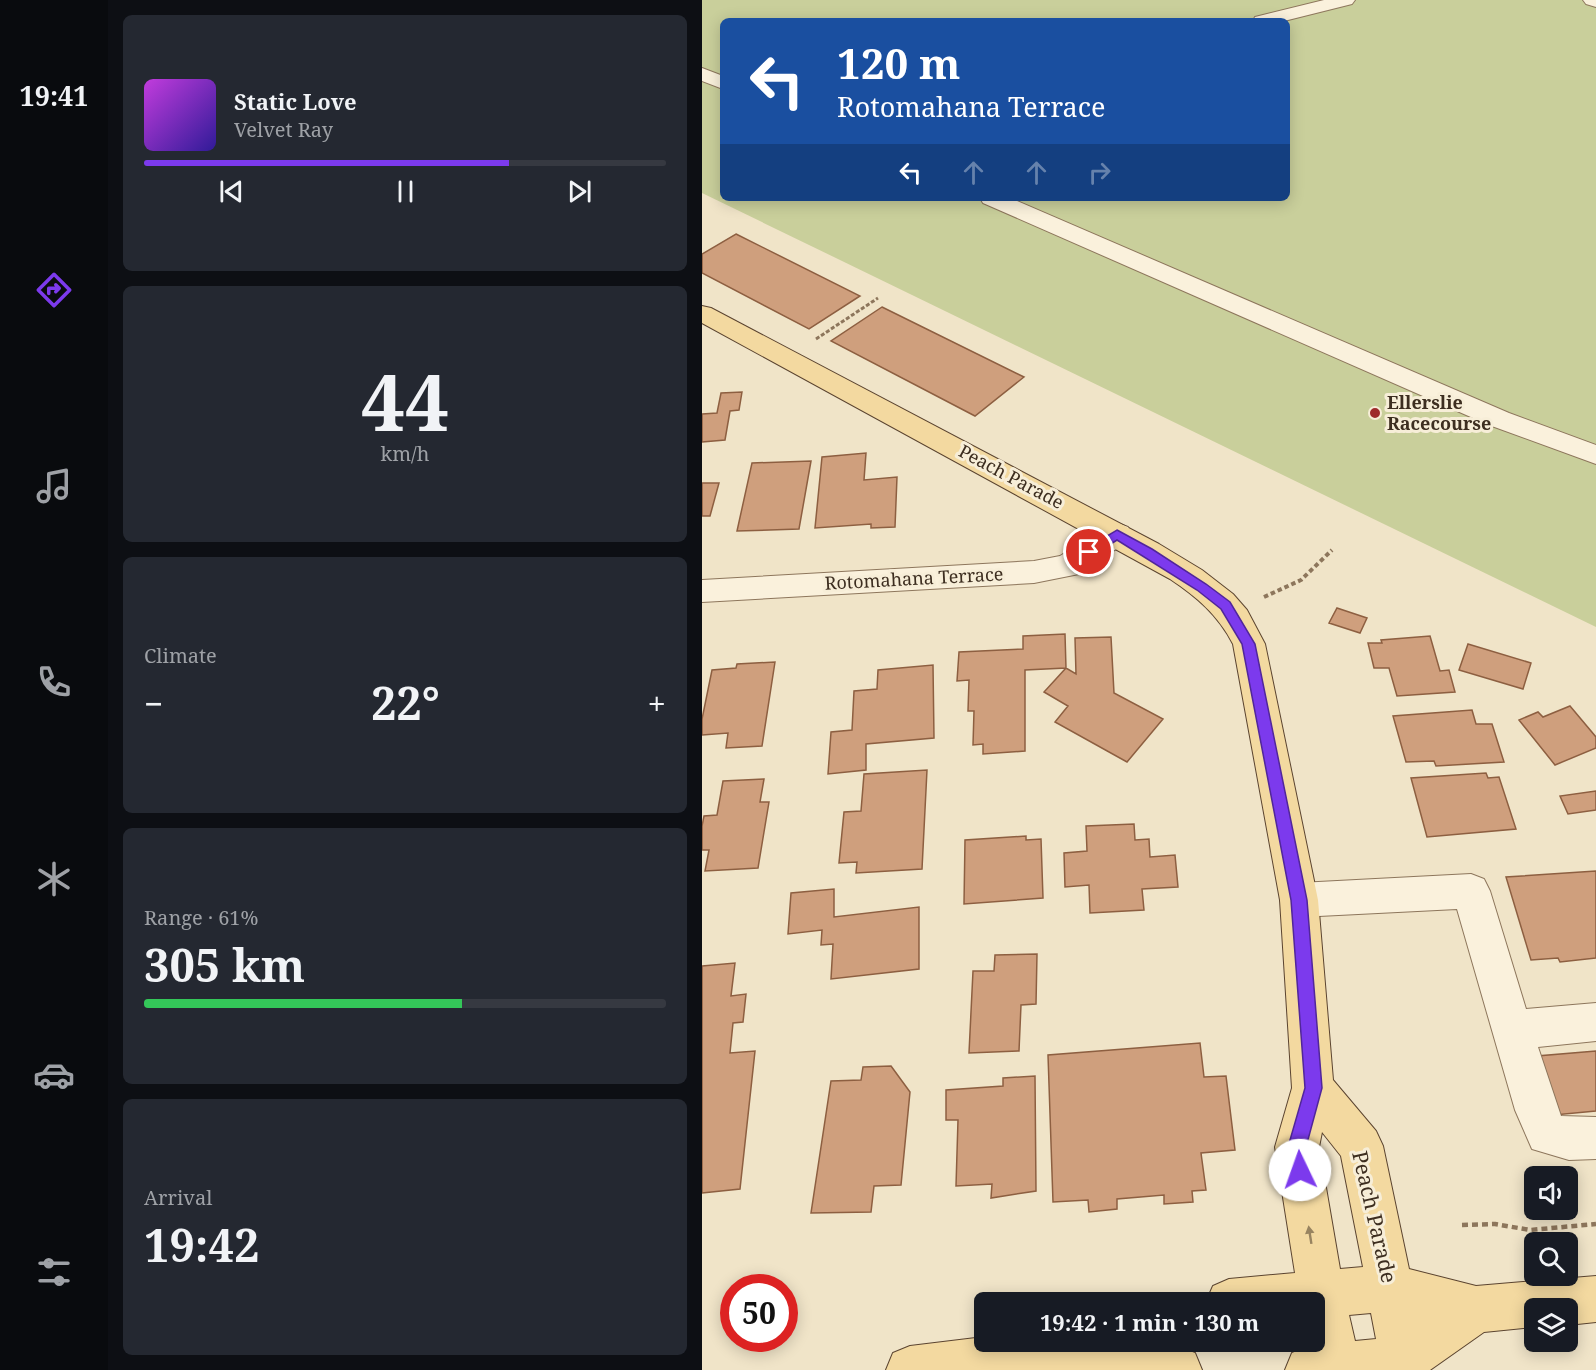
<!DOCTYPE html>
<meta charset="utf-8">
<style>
body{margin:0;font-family:"Noto Serif",serif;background:#242831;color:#f1f3f6;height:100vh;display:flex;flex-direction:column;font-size:22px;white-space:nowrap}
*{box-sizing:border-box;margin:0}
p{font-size:20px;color:#9ea1a6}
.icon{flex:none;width:33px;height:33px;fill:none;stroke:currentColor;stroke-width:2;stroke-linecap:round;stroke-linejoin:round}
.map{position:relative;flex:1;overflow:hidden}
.panel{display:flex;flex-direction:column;gap:15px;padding:15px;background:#0d0f14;width:594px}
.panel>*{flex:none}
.guide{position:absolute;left:18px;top:18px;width:570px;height:183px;border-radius:9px;box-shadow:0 3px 15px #0003;background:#1a4fa0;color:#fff;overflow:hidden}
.fabs{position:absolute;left:822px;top:1166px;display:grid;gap:12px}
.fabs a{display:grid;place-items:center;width:54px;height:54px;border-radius:9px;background:#171b24;box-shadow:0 3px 15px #0003;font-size:30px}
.speed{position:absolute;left:18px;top:1274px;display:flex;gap:12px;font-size:30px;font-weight:700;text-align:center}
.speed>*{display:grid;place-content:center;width:78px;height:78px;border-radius:50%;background:#171b24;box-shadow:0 3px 15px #0003;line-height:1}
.speed .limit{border:9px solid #d22;background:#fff;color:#111}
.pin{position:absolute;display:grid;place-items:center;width:51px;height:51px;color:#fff;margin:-26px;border:3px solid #fff;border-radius:50%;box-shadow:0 2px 6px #0007}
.me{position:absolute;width:66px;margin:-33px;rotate:357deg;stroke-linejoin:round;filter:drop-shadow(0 0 4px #0008)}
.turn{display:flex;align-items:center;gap:21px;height:126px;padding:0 18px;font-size:27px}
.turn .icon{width:78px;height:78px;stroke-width:2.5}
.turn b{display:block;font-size:42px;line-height:51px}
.lanes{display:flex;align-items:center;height:57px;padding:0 18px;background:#0003;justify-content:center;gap:30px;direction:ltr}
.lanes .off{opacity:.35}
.big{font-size:45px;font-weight:700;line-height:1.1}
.panel .tile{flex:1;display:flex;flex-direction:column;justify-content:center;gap:9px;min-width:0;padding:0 21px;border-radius:9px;background:#242831}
.panel .dial{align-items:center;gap:0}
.dial b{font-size:78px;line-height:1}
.song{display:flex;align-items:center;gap:18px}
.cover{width:72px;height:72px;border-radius:9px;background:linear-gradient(135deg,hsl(290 70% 55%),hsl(250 70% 35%))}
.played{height:6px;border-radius:3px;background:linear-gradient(90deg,#7c3aed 70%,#363941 70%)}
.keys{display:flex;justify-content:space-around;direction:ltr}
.heat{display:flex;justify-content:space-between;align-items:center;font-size:33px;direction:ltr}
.charge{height:9px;border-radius:4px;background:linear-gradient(90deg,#34c759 61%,#363941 0)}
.trip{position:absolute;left:272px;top:1292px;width:351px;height:60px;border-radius:9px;background:#171b24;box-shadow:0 3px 15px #0003;font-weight:700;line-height:60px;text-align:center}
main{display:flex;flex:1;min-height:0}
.menu{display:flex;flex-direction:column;width:108px;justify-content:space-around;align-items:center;background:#090b0e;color:#9ea1a6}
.menu .icon{width:42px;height:42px}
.menu .selected{color:#7c3aed}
.menu b{font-size:27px;color:#f1f3f6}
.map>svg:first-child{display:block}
.green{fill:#c9cf9b;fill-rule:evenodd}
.building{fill:#cf9f7d;stroke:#8d5f41;stroke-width:1.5}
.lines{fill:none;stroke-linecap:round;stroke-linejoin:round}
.minor-casing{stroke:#8d765c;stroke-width:2}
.major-casing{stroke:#5b4430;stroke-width:2}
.path-far2{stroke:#8d765c;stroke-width:3;stroke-dasharray:4 2;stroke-linecap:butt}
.path-far1{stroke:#8d765c;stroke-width:4;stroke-dasharray:4.5 3;stroke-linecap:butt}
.path{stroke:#8d765c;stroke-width:4.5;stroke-dasharray:6 4;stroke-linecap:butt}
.minor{fill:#faf1dc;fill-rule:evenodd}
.major{fill:#f3d9a0;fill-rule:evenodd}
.oneway{fill:#988460}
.route{fill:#7c3aed;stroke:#51269a;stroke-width:1.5}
.poi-dot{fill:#9e2a2b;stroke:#f7eed8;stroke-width:2}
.labels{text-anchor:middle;stroke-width:6;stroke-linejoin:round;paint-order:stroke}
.poi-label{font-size:18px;font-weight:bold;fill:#3d2e20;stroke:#f7eed8;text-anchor:start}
.street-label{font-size:18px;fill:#3d2e20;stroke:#f7eed8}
.near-street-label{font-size:21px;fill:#3d2e20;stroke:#f7eed8}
</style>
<main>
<nav class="menu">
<b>19:41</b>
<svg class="icon selected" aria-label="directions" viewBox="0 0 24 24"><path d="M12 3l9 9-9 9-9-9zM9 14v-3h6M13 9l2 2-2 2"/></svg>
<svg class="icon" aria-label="music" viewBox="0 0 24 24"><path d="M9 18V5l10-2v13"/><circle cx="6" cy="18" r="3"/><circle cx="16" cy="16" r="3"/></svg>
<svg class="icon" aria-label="phone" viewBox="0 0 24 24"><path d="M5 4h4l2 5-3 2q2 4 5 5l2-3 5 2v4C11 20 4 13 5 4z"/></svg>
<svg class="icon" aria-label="climate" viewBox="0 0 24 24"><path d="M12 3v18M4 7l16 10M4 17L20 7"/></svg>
<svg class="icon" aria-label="car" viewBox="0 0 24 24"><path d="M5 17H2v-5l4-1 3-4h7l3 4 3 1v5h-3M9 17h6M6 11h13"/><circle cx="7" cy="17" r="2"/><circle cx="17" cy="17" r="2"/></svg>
<svg class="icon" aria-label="filters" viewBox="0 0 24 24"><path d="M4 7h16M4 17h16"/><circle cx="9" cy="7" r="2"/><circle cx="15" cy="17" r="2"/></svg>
</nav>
<section class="panel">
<div class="tile">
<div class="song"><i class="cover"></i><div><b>Static Love</b><p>Velvet Ray</p></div></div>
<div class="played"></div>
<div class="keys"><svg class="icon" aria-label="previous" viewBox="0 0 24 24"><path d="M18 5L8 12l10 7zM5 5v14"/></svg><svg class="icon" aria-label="pause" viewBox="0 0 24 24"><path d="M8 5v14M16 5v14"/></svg><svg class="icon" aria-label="next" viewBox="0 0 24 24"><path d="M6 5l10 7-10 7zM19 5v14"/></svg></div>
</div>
<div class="tile dial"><b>44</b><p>km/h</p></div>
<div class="tile"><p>Climate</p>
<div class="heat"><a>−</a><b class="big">22°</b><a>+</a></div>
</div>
<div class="tile"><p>Range · 61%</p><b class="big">305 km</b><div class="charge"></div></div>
<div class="tile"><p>Arrival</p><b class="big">19:42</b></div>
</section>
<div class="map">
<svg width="894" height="1370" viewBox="0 0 894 1370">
<rect width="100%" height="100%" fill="#f0e4c8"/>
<path class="green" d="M0 0H894V627L0 193ZM21 21H585V198H21Z"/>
<path class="building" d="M34 234 158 296 107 329 0 273V254Z
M180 307 322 377 273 416 129 341Z
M40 392 37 410 28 411 23 440 0 442V414L15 413 19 393Z
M164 453 162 480 195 477 193 527 169 528V524L113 528 120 457Z
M109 461 97 529 35 531 50 463Z
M0 483H17L8 516H0Z
M635 608 665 618 658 633 627 623Z
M363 634 364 668 323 670V751L281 754V744L271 745 272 711H266L267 680 255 681 257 652 321 649V636Z
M728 636 738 671 747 670 753 692 695 696 687 668H672L666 643H680L679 640Z
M409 637 412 693 461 719 425 762 353 722 366 706 342 692 364 668 374 674 373 638Z
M766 644 829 663 821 689 757 670Z
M73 662 60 746 24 748 26 733 0 735V719L10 670 34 668 35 664Z
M231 665 232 738 164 744V770L126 774 129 732 150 730 152 691 175 689 176 670Z
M868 706 894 737V748L853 765 817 720 836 712 841 717Z
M770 710 774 724H790L802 762 734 766 732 761 704 762 691 716Z
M225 770 220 869 154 873 155 862 137 863 142 812 159 811 162 774Z
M784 773 786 778 797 777 814 829 725 837 709 778Z
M62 779 58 802H67L56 868 3 871 7 850H0V826L2 816 15 815 21 781Z
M894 791V810L866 814 858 796Z
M432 824 433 840 447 839 448 857 473 855 476 887 440 889 442 910 388 913 387 885 363 887 362 853 385 851 384 826Z
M324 836V840L339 839 341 898 262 904 263 840Z
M894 871V958L858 962 856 958 829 960 804 877Z
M132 889V917L217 907V969L129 979 131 944 119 945 120 930 86 934 89 893Z
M335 954 334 1004 319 1005 317 1051 267 1053 271 971H292L293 955Z
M33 963 29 996 44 994 41 1022 31 1023 28 1053 53 1051 38 1189 0 1193V966Z
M498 1043 502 1077 524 1076 533 1150 499 1153 504 1190 490 1191 491 1202 462 1204V1195L415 1199V1209L387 1212 386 1200 351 1202 346 1055Z
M894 1051V1111L852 1115 835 1056Z
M189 1066 208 1092 199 1185 172 1186 169 1212 109 1213 129 1081 159 1080 161 1067Z
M333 1076 334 1191 289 1198 290 1184 254 1186 256 1120H244V1090L301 1086V1078Z"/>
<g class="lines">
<g class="minor-casing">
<path id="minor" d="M622 0H653L650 4 582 21H551L553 17Z
M881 0H894V7L884 4Z
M0 68 21 76V89L0 81Z
M278 198H308L807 413 894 445V464L787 425 281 203Z
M415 523 426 527 430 534 426 541 377 574 332 583 0 602V580L332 561 358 556 404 527Z
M769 874 782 879 788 891 824 1009 894 1003V1041L836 1047 859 1116 894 1117V1159L867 1160 830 1149 813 1110 755 909 597 917 584 912 578 900 584 888 597 883Z"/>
</g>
<g class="major-casing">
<path id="major" d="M0 306 9 308 457 544 500 570 531 594 545 610 563 644 616 900 631 1080 674 1131 681 1146 707 1269 774 1286 894 1276V1322L866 1325V1308H832V1327L782 1332 728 1370H583L590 1353 606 1346 605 1341H612V1302H504L511 1286 527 1279 593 1273 573 1147 590 1088 578 900 531 644C516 615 495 597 468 579L0 323ZM620 1132 639 1156 661 1267 638 1269 617 1147ZM669 1313 674 1339 653 1341 647 1315Z
M282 1337V1341H462L493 1353 500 1370H184L191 1353 208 1346Z"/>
</g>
<path class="path-far2" d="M114 339 176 298"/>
<path class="path-far1" d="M562 597 599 580 630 550"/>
<path class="path" d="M760 1225 793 1224 828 1230 894 1224"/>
<use href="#minor" class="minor"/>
<use href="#major" class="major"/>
</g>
<defs><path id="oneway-solid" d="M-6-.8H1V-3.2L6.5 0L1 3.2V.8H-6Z" transform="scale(1.5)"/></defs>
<use class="oneway" href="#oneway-solid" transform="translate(608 1235) rotate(-99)"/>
<path class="route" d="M415 530 450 549 504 584 528 602 553 644 605 900 620 1088 604 1147 607 1170 605 1176 598 1179 592 1176 586 1147 603 1088 589 900 540 644 519 609 495 590 415 540 392 555H383L381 552 383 549Z"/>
<circle class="poi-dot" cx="673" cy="413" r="6"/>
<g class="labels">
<g class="poi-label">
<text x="685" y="409">Ellerslie<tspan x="685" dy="21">Racecourse</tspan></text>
</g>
<g class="street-label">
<text transform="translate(309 477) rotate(28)" y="6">Peach Parade</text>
<text transform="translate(212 579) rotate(-3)" y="6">Rotomahana Terrace</text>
</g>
<g class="near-street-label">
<text transform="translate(672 1217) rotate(77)" y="7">Peach Parade</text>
</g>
</g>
</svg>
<div class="fabs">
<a><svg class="icon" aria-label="sound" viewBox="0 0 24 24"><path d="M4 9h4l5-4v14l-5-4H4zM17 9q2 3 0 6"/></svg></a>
<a><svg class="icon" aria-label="search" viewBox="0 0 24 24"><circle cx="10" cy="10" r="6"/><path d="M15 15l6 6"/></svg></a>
<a><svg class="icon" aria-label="layers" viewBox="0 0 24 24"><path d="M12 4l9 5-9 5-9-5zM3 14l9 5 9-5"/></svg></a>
</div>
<div class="speed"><div class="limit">50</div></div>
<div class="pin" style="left:387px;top:552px;background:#d93025"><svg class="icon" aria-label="arrive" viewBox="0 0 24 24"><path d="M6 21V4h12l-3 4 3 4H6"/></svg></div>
<svg class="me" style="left:598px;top:1170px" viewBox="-20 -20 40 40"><circle r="19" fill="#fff"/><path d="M0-13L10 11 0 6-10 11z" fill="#7c3aed"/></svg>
<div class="trip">19:42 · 1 min · 130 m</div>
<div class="guide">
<div class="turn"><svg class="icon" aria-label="left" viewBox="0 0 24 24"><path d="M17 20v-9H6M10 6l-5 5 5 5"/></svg><div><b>120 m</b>Rotomahana Terrace</div></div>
<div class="lanes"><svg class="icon" aria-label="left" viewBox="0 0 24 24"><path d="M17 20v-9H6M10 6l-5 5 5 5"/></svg><svg class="icon off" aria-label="ahead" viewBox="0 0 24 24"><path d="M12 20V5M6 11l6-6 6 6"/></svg><svg class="icon off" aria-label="ahead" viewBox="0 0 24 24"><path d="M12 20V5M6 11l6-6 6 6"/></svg><svg class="icon off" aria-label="right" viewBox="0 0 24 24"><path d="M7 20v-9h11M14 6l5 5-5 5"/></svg></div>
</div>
</div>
</main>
